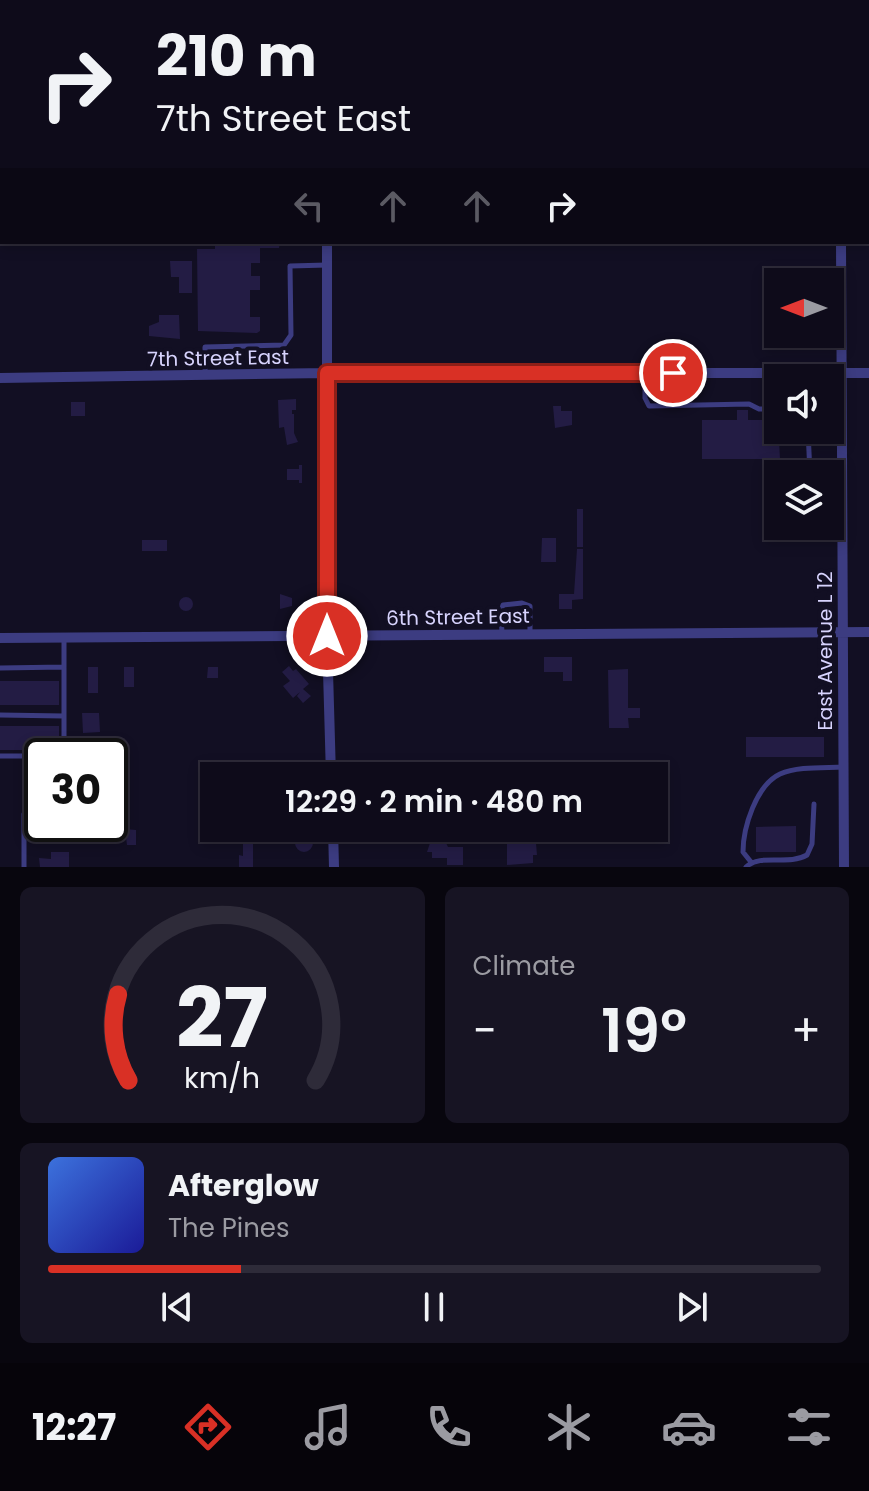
<!DOCTYPE html>
<meta charset="utf-8">
<style>
body{margin:0;font-family:Poppins,sans-serif;background:#171423;color:#f1f3f6;height:100vh;display:flex;flex-direction:column;font-size:30px;white-space:nowrap}
*{box-sizing:border-box;margin:0}
p{font-size:26px;color:#9b9ba2}
.icon{flex:none;width:44px;height:44px;fill:none;stroke:currentColor;stroke-width:2;stroke-linecap:round;stroke-linejoin:round}
.map{position:relative;height:867px;overflow:hidden}
.details{display:flex;flex-direction:column;gap:20px;padding:20px;background:#08060e;flex:1}
.details>*{flex:none}
.hud{position:absolute;left:0px;top:0px;width:870px;height:244px;box-shadow:0 4px 12px #0003,0 0 0 2px #2e2b39;background:#0e0b1a;color:#f1f3f6;overflow:hidden}
.needle{width:52px;rotate:270deg}
.tools{position:absolute;left:764px;top:268px;display:grid;gap:16px}
.tools a{display:grid;place-items:center;width:80px;height:80px;border-radius:0px;background:#0e0b1a;box-shadow:0 4px 12px #0003,0 0 0 2px #2e2b39;font-size:40px}
.speed{position:absolute;left:24px;top:738px;display:flex;gap:16px;font-size:40px;font-weight:700;text-align:center}
.speed>*{display:grid;place-content:center;width:104px;height:104px;border-radius:50%;background:#0e0b1a;box-shadow:0 4px 12px #0003,0 0 0 2px #2e2b39;line-height:1}
.speed .limit{border:4px solid #111;border-radius:12px;background:#fff;color:#111}
.pin{position:absolute;display:grid;place-items:center;width:68px;height:68px;color:#fff;margin:-34px;border:4px solid #fff;border-radius:50%;box-shadow:0 2px 8px #0007}
.me{position:absolute;width:88px;margin:-44px;rotate:0deg;stroke-linejoin:round;filter:drop-shadow(0 0 6px #0008)}
.turn{display:flex;align-items:center;gap:28px;height:168px;padding:0 24px;font-size:36px}
.turn .icon{width:104px;height:104px;stroke-width:2.5}
.turn b{display:block;font-size:56px;line-height:68px}
.lanes{display:flex;align-items:center;height:76px;padding:0 24px;background:#0003;justify-content:center;gap:40px;direction:ltr}
.lanes .off{opacity:.35}
.big{font-size:60px;font-weight:600;line-height:1.1}
.details .tile{flex:1;display:flex;flex-direction:column;justify-content:center;gap:12px;min-width:0;padding:0 28px;border-radius:12px;background:#171423}
.details .dial{align-items:center;gap:0}
.dial svg{height:208px;overflow:visible;fill:none;stroke:#2e2b39;stroke-width:7;stroke-linecap:round;text-anchor:middle}
.dial text{fill:#f1f3f6;stroke:none}
.song{display:flex;align-items:center;gap:24px}
.cover{width:96px;height:96px;border-radius:12px;background:linear-gradient(135deg,hsl(220 70% 55%),hsl(240 70% 35%))}
.played{height:8px;border-radius:4px;background:linear-gradient(90deg,#d93025 25%,#2e2b39 25%)}
.keys{display:flex;justify-content:space-around;direction:ltr}
.heat{display:flex;justify-content:space-between;align-items:center;font-size:44px;direction:ltr}
.details .tiles{flex:1;display:grid;gap:20px;grid-template-columns:1fr 1fr}
.tile:last-child{grid-column:span 2}
.trip{position:absolute;left:200px;top:762px;width:468px;height:80px;border-radius:0px;background:#0e0b1a;box-shadow:0 4px 12px #0003,0 0 0 2px #2e2b39;font-weight:600;line-height:80px;text-align:center}
.tab-bar{display:flex;height:128px;justify-content:space-around;align-items:center;background:#06040a;color:#9b9ba2}
.tab-bar .icon{width:56px;height:56px}
.tab-bar .active{color:#d93025}
.tab-bar b{font-size:36px;color:#f1f3f6}
.map>svg:first-child{display:block}
.building{fill:#231c44}
.lines{fill:none;stroke-linecap:round;stroke-linejoin:round}
.lane{stroke:#3c3c81;stroke-width:5}
.street{stroke:#3c3c81;stroke-width:10}
.route-casing{stroke:#8d1f18;stroke-width:20}
.route{stroke:#d93025;stroke-width:14}
.labels{text-anchor:middle;stroke-width:8;stroke-linejoin:round;paint-order:stroke}
.street-label{font-size:20px;fill:#d7d3fd;stroke:#120f23}
</style>
<div class="map">
<svg width="869" height="867" viewBox="0 0 869 867">
<rect width="100%" height="100%" fill="#120f23"/>
<path class="building" d="M215 242H280L279 248H260V263H251V276H260V290H250V317H260V331L257 333 198 331 197 249H215Z
M170 261H192V293H179V277H171Z
M159 315H179L180 339 149 336V326L159 322Z
M296 399V410H292V414H294V433L298 442 287 445 284 427 279 428 278 400Z
M71 402H85V416H71Z
M553 406H561V411H572V425L555 428Z
M737 410H748V420H778L780 459H702V420H737Z
M299 465H302V483H299V480H287V469H299Z
M577 509H583V547H577Z
M542 538H556V562H541Z
M142 540H167V551H142Z
M577 549H583V599L572 600V609H559V594H574Z
M280 594 292 598V606L280 609Z
M179 604a7 7 0 1 1 14 0a7 7 0 1 1-14 0Z
M544 657H572V681H563V672H544Z
M289 666 293 671 296 669 309 684 303 689 311 696 303 703 297 696 300 692 293 698 283 686 290 681 282 672Z
M88 667H98V693H88Z
M124 667H134V687H124Z
M208 667H218V678H207Z
M628 669V708H640V718H628L629 728H609L608 670Z
M0 681H59V705H0Z
M82 713H99L100 732 83 733Z
M0 726H59V750H0Z
M746 737H824V757H746Z
M107 748H121L122 764H110Z
M488 768H501V776H482V773H488Z
M512 768H523L526 770V776H512Z
M796 826V852H756V827Z
M125 829 136 830V845H127Z
M295 843a9 9 0 1 1 18 0a9 9 0 1 1-18 0Z
M247 839 253 842V867H239V855L243 856V842H247Z
M430 843H446L448 847H463V865H447V858H432V852H427Z
M507 843H536L537 855H533V863L507 865Z
M51 852H69V867H40L39 858 51 859Z"/>
<g class="lines">
<path class="lane" d="M868 2H869
M205 375V347L284 345 291 335 290 266 327 265
M645 375V398L649 406 749 404 759 409H778
M808 430 810 474
M830 477H841
M502 634 501 611 503 605 522 603 530 606V633
M0 668 64 667
M0 715 64 716
M0 756H64V638
M751 862 743 852C743 828 756 785 780 774 798 766 824 768 843 767
M24 867V814L41 795
M746 867C761 853 788 866 807 855L812 844 814 804"/>
<path class="street" d="M328 2V0
M843 2V0
M0 116H2
M868 119H869
M327 242V636L331 776
M841 242 844 867
M0 378 327 373H869
M0 638 869 632
M333 828 334 867"/>
</g>
<g class="lines">
<g class="route-casing">
<path id="route" d="M327 636V373H673"/>
</g>
<use href="#route" class="route"/>
</g>
<g class="labels">
<g class="street-label">
<text transform="translate(218 358) rotate(-1)" y="7">7th Street East</text>
<text transform="translate(458 617) rotate(-1)" y="7">6th Street East</text>
<text transform="translate(825 651) rotate(-90)" y="7">East Avenue L 12</text>
</g>
</g>
</svg>
<div class="tools">
<a><svg class="needle" viewBox="-14 -14 28 28"><path d="M0-13l5 13h-10z" fill="#e53935"/><path d="M0 13l5-13h-10z" fill="#9b9ba2"/></svg></a>
<a><svg class="icon" aria-label="sound" viewBox="0 0 24 24"><path d="M4 9h4l5-4v14l-5-4H4zM17 9q2 3 0 6"/></svg></a>
<a><svg class="icon" aria-label="layers" viewBox="0 0 24 24"><path d="M12 4l9 5-9 5-9-5zM3 14l9 5 9-5"/></svg></a>
</div>
<div class="speed"><div class="limit">30</div></div>
<div class="pin" style="left:673px;top:373px;background:#d93025"><svg class="icon" aria-label="arrive" viewBox="0 0 24 24"><path d="M6 21V4h12l-3 4 3 4H6"/></svg></div>
<svg class="me" style="left:327px;top:636px" viewBox="-20 -20 40 40"><circle r="17" fill="#d93025" stroke="#fff" stroke-width="3"/><path d="M0-11L8 9 0 5-8 9z" fill="#fff"/></svg>
<div class="trip">12:29 · 2 min · 480 m</div>
<div class="hud">
<div class="turn"><svg class="icon" aria-label="right" viewBox="0 0 24 24"><path d="M7 20v-9h11M14 6l5 5-5 5"/></svg><div><b>210 m</b>7th Street East</div></div>
<div class="lanes"><svg class="icon off" aria-label="left" viewBox="0 0 24 24"><path d="M17 20v-9H6M10 6l-5 5 5 5"/></svg><svg class="icon off" aria-label="ahead" viewBox="0 0 24 24"><path d="M12 20V5M6 11l6-6 6 6"/></svg><svg class="icon off" aria-label="ahead" viewBox="0 0 24 24"><path d="M12 20V5M6 11l6-6 6 6"/></svg><svg class="icon" aria-label="right" viewBox="0 0 24 24"><path d="M7 20v-9h11M14 6l5 5-5 5"/></svg></div>
</div>
</div>
<section class="details">
<div class="tiles">
<div class="tile dial"><svg viewBox="0 0 100 80">
<path d="M14 69A42 42 0 1 1 86 69"/>
<path d="M14 69A42 42 0 0 1 10 36" stroke="#d93025"/>
<text x="50" y="56" font-size="32" font-weight="700">27</text>
<text x="50" y="72" font-size="11">km/h</text>
</svg></div>
<div class="tile"><p>Climate</p>
<div class="heat"><a>−</a><b class="big">19°</b><a>+</a></div>
</div>
<div class="tile">
<div class="song"><i class="cover"></i><div><b>Afterglow</b><p>The Pines</p></div></div>
<div class="played"></div>
<div class="keys"><svg class="icon" aria-label="previous" viewBox="0 0 24 24"><path d="M18 5L8 12l10 7zM5 5v14"/></svg><svg class="icon" aria-label="pause" viewBox="0 0 24 24"><path d="M8 5v14M16 5v14"/></svg><svg class="icon" aria-label="next" viewBox="0 0 24 24"><path d="M6 5l10 7-10 7zM19 5v14"/></svg></div>
</div>
</div>
</section>
<nav class="tab-bar">
<b>12:27</b>
<svg class="icon active" aria-label="directions" viewBox="0 0 24 24"><path d="M12 3l9 9-9 9-9-9zM9 14v-3h6M13 9l2 2-2 2"/></svg>
<svg class="icon" aria-label="music" viewBox="0 0 24 24"><path d="M9 18V5l10-2v13"/><circle cx="6" cy="18" r="3"/><circle cx="16" cy="16" r="3"/></svg>
<svg class="icon" aria-label="phone" viewBox="0 0 24 24"><path d="M5 4h4l2 5-3 2q2 4 5 5l2-3 5 2v4C11 20 4 13 5 4z"/></svg>
<svg class="icon" aria-label="climate" viewBox="0 0 24 24"><path d="M12 3v18M4 7l16 10M4 17L20 7"/></svg>
<svg class="icon" aria-label="car" viewBox="0 0 24 24"><path d="M5 17H2v-5l4-1 3-4h7l3 4 3 1v5h-3M9 17h6M6 11h13"/><circle cx="7" cy="17" r="2"/><circle cx="17" cy="17" r="2"/></svg>
<svg class="icon" aria-label="filters" viewBox="0 0 24 24"><path d="M4 7h16M4 17h16"/><circle cx="9" cy="7" r="2"/><circle cx="15" cy="17" r="2"/></svg>
</nav>
